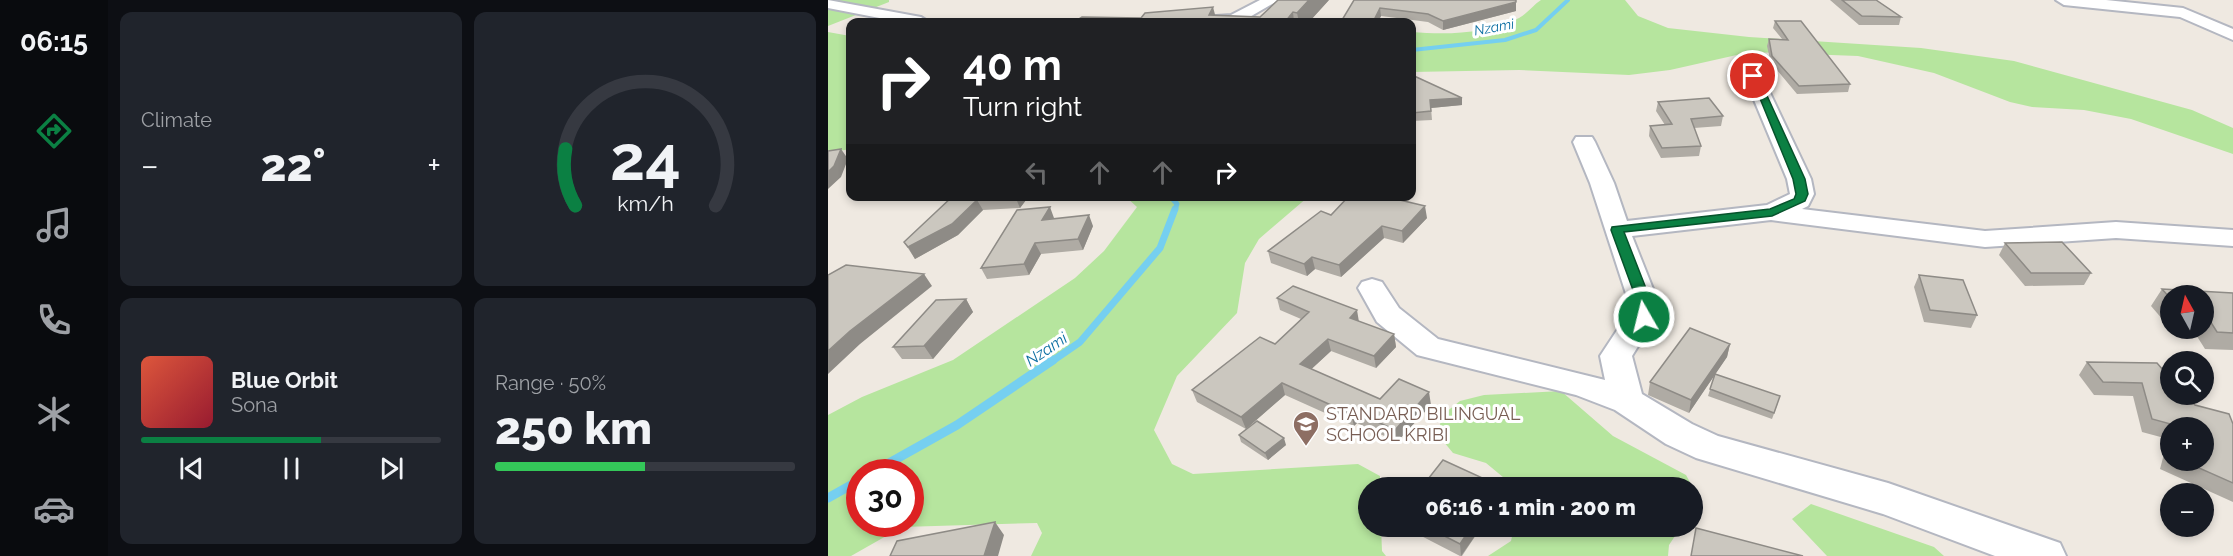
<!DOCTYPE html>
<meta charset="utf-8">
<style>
body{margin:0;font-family:Raleway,sans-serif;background:#20242c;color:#f1f3f6;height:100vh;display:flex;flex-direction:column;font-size:22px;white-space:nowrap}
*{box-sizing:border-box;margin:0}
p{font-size:20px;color:#9ea1a6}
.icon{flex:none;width:33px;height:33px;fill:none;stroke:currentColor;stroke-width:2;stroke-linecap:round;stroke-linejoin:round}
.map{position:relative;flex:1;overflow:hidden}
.side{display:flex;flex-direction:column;gap:12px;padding:12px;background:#0d0f14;width:720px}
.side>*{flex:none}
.top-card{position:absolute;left:18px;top:18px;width:570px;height:183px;border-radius:12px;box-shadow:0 3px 9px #0003;background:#202124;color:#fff;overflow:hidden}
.needle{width:39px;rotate:352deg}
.fabs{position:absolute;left:1332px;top:285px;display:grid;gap:12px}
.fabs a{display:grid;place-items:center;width:54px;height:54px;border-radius:50%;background:#171b24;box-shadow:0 3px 9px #0003;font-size:30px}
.speed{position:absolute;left:18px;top:459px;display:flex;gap:12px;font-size:30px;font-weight:700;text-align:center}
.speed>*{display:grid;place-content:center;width:78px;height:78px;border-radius:50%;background:#171b24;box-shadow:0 3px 9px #0003;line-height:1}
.speed .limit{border:9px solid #d22;background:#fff;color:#111}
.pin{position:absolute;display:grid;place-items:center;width:51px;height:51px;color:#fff;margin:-26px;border:3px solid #fff;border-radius:50%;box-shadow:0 2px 6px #0007}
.me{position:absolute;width:66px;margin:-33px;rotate:352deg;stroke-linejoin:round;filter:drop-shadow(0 0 4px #0008)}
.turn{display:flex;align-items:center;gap:21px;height:126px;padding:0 18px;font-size:27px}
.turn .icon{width:78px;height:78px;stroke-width:2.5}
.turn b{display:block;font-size:42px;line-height:51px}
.lanes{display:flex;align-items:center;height:57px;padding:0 18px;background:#0003;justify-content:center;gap:30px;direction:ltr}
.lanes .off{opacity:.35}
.big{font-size:45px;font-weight:800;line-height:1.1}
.side .tile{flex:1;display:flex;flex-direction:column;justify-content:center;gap:9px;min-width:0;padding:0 21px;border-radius:12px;background:#20242c}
.side .dial{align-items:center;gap:0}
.dial svg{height:156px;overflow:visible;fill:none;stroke:#363941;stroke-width:7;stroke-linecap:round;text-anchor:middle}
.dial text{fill:#f1f3f6;stroke:none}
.song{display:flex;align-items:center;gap:18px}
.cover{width:72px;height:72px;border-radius:9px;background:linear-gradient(135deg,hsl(10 70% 55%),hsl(350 70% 35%))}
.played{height:6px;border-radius:3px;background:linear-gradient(90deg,#0b8043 60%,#363941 60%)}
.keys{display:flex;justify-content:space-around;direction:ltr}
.heat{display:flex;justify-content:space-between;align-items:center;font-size:33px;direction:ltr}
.charge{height:9px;border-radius:4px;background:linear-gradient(90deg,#34c759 50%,#363941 0)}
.side .tiles{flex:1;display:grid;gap:12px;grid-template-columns:repeat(2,1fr)}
.trip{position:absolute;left:530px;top:477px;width:345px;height:60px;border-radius:30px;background:#171b24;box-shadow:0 3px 9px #0003;font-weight:800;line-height:60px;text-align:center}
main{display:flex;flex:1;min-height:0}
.dock{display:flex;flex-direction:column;width:108px;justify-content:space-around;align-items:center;background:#090b0e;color:#9ea1a6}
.dock .icon{width:42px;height:42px}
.dock .selected{color:#0b8043}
.dock b{font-size:27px;color:#f1f3f6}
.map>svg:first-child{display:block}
.green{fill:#b6e59e;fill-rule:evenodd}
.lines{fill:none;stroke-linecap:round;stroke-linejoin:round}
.stream-far3{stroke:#75cff0;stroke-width:4}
.stream-far2{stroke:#75cff0;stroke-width:5}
.stream-far1{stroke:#75cff0;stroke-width:7}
.stream{stroke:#75cff0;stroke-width:9}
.minor-casing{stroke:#b4b7c1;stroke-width:4}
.minor{fill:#fff;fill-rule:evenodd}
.wall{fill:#afaba4;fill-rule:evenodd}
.shaded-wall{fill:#8e8b86}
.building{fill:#cbc7bf;stroke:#8e8b86;stroke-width:1.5}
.route{fill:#0b8043;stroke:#07532c;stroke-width:1.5}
.labels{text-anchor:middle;stroke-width:6;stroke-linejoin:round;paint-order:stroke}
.far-water-label{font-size:14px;font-style:italic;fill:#0d6fa3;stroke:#fff}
.water-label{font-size:16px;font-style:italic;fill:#0d6fa3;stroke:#fff}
.near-education-label{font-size:18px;fill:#785e54;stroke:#fff;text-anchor:start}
</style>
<main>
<nav class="dock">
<b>06:15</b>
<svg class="icon selected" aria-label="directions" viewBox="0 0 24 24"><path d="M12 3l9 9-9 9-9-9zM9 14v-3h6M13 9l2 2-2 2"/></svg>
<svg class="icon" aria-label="music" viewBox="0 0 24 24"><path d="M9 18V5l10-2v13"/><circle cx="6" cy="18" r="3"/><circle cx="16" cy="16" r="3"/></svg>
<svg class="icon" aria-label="phone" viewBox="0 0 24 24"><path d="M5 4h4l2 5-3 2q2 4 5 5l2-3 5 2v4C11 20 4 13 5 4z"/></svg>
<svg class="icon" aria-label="climate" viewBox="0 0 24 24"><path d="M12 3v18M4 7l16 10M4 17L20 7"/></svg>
<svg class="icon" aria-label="car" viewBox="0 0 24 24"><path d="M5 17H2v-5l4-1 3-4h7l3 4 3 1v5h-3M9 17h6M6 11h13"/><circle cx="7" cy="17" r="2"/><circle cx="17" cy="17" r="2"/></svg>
</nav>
<section class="side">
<div class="tiles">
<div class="tile"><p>Climate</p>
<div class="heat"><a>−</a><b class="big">22°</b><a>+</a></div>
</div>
<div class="tile dial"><svg viewBox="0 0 100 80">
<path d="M14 69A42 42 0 1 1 86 69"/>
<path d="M14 69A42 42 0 0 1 9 40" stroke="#0b8043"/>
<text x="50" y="56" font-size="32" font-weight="700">24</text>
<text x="50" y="72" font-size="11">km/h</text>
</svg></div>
<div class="tile">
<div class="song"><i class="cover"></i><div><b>Blue Orbit</b><p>Sona</p></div></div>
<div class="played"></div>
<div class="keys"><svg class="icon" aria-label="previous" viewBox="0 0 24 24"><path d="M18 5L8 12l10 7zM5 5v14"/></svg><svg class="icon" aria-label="pause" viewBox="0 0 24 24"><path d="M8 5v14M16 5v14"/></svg><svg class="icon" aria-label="next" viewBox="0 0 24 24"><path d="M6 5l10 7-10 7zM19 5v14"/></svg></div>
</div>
<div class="tile"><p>Range · 50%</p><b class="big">250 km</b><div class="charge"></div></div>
</div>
</section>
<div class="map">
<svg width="1405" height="556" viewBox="0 0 1405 556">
<rect width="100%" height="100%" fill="#efe9e1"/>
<path class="green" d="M0 0H61V2L0 26Z
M713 0H797L810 16 840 28 921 37 1093 48 1186 61 1364 110 1405 128V154L1303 119 1256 110 1204 107 1182 102 1106 73 1030 56 922 52 842 70 801 75 691 70 584 72V32C619 35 659 34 691 18 699 14 705 5 713 0Z
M0 32 22 36V149L0 153Z
M298 197H480L431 239 417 263 409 313 349 376 326 430 344 464 365 474 530 464 552 476V487L540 488V526L553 527 554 551 558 556H203L214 533 209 523 74 527 23 556H0V415L34 397 125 360 247 278 276 251 309 207ZM32 472H82V524H32Z
M733 391 785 436 858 475 871 499 864 510V488L687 487 658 463 625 453 611 436 613 416 632 401 656 395Z
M983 504 1106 547 1116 556H999L964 519Z
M686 527V526L853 527 841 545 840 556H660L683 541Z"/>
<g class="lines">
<path class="stream-far3" d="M584 50 677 40 708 30 740 0"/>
<path class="stream-far2" d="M342 196 349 204 347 210"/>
<path class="stream-far1" d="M223 362 252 342 332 248 347 209"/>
<path class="stream" d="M45 472 129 425 225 360
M0 498 32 480"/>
<g class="minor-casing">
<path id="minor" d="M0 0 93 17 101 22H72L0 8Z
M432 0H451L413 22H366L374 17 403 15Z
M1228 0H1278L1355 8 1405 29V40L1352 17 1236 5Z
M925 70 934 76 983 179 986 194 980 206 974 209 1157 231 1288 222 1405 230V246L1288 238 1157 247 943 220 804 236 833 309 804 356 814 394 864 424 890 436 1060 483 1232 543 1238 556H1167L1055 514 868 458 838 444 787 410 748 395 589 355 549 322 530 288 534 282 544 279 554 282 571 308 610 339 777 380 772 356 803 309 762 183 745 142 748 137H764L767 142 786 183 799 221 939 205 962 194 959 179 916 76Z"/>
</g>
<use href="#minor" class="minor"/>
</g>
<path class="wall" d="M501 0 481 22H246L313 18 387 15 432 17Z
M526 0 688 11 615 30 600 22 553 16 550 22H514V20Z
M1002 0H1048L1073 17 1071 25H1031Z
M947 21 1022 84 1020 92 969 94 943 63 939 46 941 39H954L945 28Z
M584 75 634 98V105L603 108 604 120 584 121Z
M830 102 895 116 893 126 866 128 873 146 871 156 833 158 821 136 822 126 837 125 828 111Z
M125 196H201L192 208 155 210 130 235 87 259 76 242Z
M503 215 599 218 575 243 556 238 513 277 487 269 479 276 443 263 440 251Z
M226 218V219L265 226 255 250 213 254 201 275 159 279 153 268Z
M1177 243 1263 273 1256 285 1197 286 1171 255Z
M1091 275 1149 315 1143 328 1096 322 1086 287Z
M1334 289 1405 293V350L1377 349 1365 330 1351 337 1343 328H1376V296H1342V328L1323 306Z
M449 298 531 322 566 334 568 347 548 368 503 351 483 369 552 399 603 405 569 442 529 423 526 426 457 395 418 429 369 402 364 390 447 344 473 319 452 310Z
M138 299 145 312 105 359H74L65 347Z
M902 344 899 357 887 374 950 403 944 419 880 396 887 374 861 413 820 395 822 382Z
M1259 362 1329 363 1367 405 1405 424V502L1332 469 1340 439 1314 432 1305 396 1266 395 1251 375ZM1342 428H1376V460H1342Z
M411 435 458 445 440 460 413 442Z
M574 526H654L634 556H632Z"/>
<path class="shaded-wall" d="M481 0H501L481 22H471L469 13Z
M688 2V11L615 30V21Z
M385 7 389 22 381 15Z
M552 8 553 16 550 22H546V20Z
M465 12 466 22H457Z
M634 98V105L603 108 602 100Z
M13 149 20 159 13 177 0 189V172Z
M187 196H201L192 208Z
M149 200 155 210 130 235 87 259 80 247Z
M597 206 599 218 575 243 574 231Z
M222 207 226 218 219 231 214 220Z
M261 215 265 226 255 250 250 239Z
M554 226 556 238 513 277 511 265Z
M207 243 213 254 201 275 196 264Z
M484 257 487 269 479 276 476 264Z
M96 274 104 286 32 344 0 374V351L22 331Z
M138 299 145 312 105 359 96 346Z
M529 310 531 322 522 318Z
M1357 328H1366L1365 330 1351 337Z
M566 334 568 347 548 368 546 356Z
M500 339 503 351 475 377 472 364Z
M902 344 899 357 861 413 863 400Z
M454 383 457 395 418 429 413 417Z
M601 392 603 405 569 442 567 430Z
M526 411 529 423 526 426 523 414Z
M456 438 458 445 440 460 437 453Z
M167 522 176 535 170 556H156Z
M644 526H654L633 556 632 544Z"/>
<path class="building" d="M450 0H481L469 13 465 12 457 22H246L254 17 313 18 317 13 385 7 381 15 432 17Z
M526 0H688V2L615 21 600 14 552 8 546 20H514Z
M1014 0H1048L1073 17 1034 16Z
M947 21H973L1022 84 971 86 944 56 941 39 960 40Z
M584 75 634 98 602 100 603 111 584 113Z
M881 98 895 116 863 119 873 146 834 148 822 126 844 124 830 102Z
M13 149 6 166 0 172V151Z
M125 196H187L149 200 124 224 80 247 76 242Z
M521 196H555L597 206 574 231 554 226 511 265 484 257 476 264 440 251 493 211 503 215Z
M222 207 214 220 261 215 250 239 207 243 196 264 153 268 189 210Z
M1234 242 1263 273H1203L1177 243Z
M18 265 96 274 22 331 0 351V275Z
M1091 275 1135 280 1149 315 1102 310Z
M465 286 529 310 522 318 566 334 546 356 500 339 472 364 552 399 571 379 601 392 567 430 526 411 523 414 454 383 413 417 364 390 432 337 447 344 481 312 449 298Z
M1334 289 1405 293V333L1389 332 1377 313 1376 314V296H1342V298Z
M138 299 96 346 65 347 108 300Z
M862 328 902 344 863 400 822 382Z
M1259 362 1329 363 1342 378V394H1357L1367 405 1401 414 1405 424V483L1353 460H1376V428H1350V426L1324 419 1314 383 1275 382Z
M887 374 952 396 946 413 882 389Z
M429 421 456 438 437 453 411 435Z
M615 460 672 486 671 488H593Z
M167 522 156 556H62L69 541Z
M597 526H644L632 544Z
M868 528 975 556H863Z"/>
<path class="route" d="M922 74 930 76 977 179 980 194 977 201 944 216 796 232 826 309 821 320H810L809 301 783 230 784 227 942 209 966 199 968 194 965 179Z"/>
<defs>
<g id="school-pin" transform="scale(1.35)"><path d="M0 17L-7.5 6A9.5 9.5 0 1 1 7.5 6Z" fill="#8d6e63" stroke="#fff"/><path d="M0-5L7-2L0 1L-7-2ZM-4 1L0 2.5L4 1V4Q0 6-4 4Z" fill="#fff"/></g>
</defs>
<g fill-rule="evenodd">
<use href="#school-pin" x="478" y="424"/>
</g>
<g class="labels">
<g class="far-water-label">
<text transform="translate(666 27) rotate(-10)" y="5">Nzami</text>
</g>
<g class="water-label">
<text transform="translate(218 349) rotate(-34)" y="6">Nzami</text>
</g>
<g class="near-education-label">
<text x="498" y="420">STANDARD BILINGUAL<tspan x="498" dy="21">SCHOOL KRIBI</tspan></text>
</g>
</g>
</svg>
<div class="fabs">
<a><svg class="needle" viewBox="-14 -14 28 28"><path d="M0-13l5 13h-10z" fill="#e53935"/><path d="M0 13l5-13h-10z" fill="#9ea1a6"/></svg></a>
<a><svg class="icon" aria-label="search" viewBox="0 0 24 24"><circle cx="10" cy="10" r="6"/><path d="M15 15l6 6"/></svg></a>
<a>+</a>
<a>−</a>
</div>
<div class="speed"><div class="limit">30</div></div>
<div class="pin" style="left:925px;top:76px;background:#d93025"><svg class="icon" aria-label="arrive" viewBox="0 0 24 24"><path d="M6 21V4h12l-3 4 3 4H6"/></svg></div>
<svg class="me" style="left:816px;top:317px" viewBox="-20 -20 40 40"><circle r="17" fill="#0b8043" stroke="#fff" stroke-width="3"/><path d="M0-11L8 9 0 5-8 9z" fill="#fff"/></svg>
<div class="trip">06:16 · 1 min · 200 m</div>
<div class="top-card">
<div class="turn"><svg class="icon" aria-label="right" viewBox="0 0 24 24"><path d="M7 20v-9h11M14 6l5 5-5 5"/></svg><div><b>40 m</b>Turn right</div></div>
<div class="lanes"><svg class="icon off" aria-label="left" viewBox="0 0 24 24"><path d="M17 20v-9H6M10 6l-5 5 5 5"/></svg><svg class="icon off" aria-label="ahead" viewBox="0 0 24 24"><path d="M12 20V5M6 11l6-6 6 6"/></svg><svg class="icon off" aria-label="ahead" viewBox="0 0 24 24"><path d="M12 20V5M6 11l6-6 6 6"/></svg><svg class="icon" aria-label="right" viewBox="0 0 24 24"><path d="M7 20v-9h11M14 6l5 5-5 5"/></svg></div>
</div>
</div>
</main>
